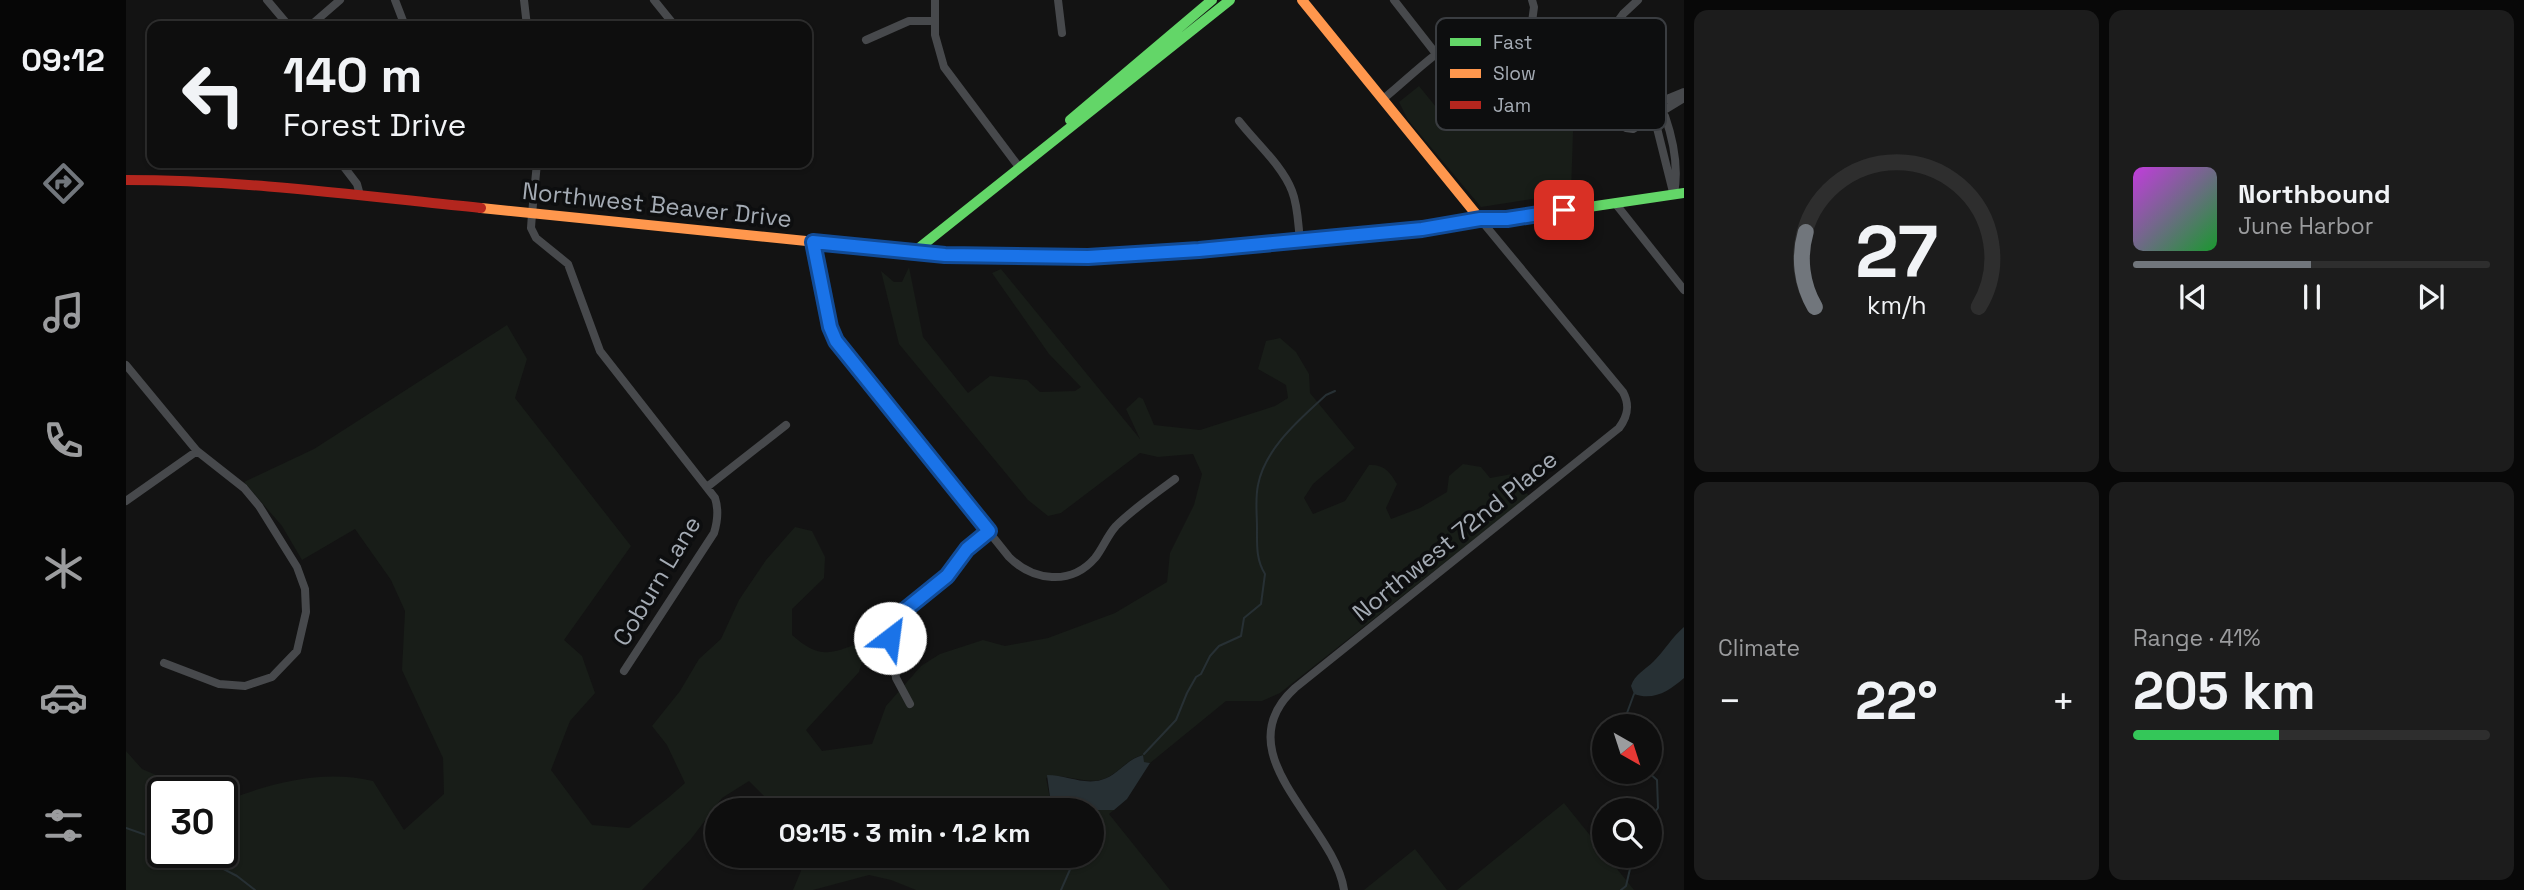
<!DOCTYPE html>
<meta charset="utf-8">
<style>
body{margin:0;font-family:"Space Grotesk",sans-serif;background:#1c1c1c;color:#f1f3f6;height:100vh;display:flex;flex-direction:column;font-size:26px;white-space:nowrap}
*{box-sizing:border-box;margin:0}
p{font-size:23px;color:#9b9c9e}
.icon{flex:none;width:38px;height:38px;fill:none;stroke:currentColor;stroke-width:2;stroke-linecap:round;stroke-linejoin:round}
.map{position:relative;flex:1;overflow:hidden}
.drawer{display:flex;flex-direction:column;gap:10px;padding:10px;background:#080808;width:840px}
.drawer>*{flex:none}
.guide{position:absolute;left:21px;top:21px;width:665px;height:147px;border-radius:14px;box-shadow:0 2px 5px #0004,0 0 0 2px #2e2e2e;background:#0e0e0e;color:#f1f3f6;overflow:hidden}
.needle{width:46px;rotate:141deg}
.controls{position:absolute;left:1466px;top:714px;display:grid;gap:14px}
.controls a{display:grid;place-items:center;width:70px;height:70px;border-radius:50%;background:#0e0e0e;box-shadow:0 2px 5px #0004,0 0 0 2px #2e2e2e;font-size:35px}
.speed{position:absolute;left:21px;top:777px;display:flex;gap:14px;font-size:35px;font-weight:700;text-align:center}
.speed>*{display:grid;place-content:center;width:91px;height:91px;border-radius:50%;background:#0e0e0e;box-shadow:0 2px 5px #0004,0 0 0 2px #2e2e2e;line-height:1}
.speed .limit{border:4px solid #111;border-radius:10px;background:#fff;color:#111}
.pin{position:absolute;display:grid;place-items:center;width:60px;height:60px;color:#fff;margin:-30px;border-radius:14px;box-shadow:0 4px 10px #0006}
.me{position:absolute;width:77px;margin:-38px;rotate:30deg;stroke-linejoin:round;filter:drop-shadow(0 0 5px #0008)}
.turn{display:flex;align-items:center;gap:24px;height:147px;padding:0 21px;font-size:32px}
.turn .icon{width:91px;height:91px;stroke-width:2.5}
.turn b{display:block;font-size:49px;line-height:60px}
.big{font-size:52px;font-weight:700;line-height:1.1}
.drawer .widget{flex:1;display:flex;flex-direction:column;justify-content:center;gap:10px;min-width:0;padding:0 24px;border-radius:14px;background:#1c1c1c}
.drawer .dial{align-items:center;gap:0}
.dial svg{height:182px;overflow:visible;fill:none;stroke:#2e2e2e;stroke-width:7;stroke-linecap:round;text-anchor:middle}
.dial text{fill:#f1f3f6;stroke:none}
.song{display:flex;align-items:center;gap:21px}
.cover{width:84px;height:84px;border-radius:10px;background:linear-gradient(135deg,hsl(290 70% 55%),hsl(130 70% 35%))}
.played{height:7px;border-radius:4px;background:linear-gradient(90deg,#71767c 50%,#2e2e2e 50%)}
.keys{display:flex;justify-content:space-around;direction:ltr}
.heat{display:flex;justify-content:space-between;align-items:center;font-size:38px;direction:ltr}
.charge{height:10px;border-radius:5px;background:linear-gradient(90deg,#34c759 41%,#2e2e2e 0)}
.drawer .tiles{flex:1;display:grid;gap:10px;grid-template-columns:repeat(2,1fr)}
.trip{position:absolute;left:579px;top:798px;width:399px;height:70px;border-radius:35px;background:#0e0e0e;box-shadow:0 2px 5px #0004,0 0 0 2px #2e2e2e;font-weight:700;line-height:70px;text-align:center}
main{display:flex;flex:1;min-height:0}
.menu{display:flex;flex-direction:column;width:126px;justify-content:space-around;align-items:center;background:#060606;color:#9b9c9e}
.menu .icon{width:49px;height:49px}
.menu .selected{color:#71767c}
.menu b{font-size:32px;color:#f1f3f6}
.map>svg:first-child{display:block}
.green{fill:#181d18}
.water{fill:#273034}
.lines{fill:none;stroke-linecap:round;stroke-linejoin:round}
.stream{stroke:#273034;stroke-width:2}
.street{stroke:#47494c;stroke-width:8}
.fast{stroke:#63d668;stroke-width:10}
.slow{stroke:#ff974d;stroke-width:10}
.jam{stroke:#b3261e;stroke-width:10}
.route-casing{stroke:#114b97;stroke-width:18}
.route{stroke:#1a73e8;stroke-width:12}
.labels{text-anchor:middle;stroke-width:7;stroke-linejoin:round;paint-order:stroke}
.street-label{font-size:24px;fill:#a4abb4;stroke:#0d0e0f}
.key{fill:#0d0e0f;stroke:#3a3d41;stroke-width:2}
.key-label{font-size:19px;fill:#a4abb4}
</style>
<main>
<nav class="menu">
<b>09:12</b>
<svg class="icon selected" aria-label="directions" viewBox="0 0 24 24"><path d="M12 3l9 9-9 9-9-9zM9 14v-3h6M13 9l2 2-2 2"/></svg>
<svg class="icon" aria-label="music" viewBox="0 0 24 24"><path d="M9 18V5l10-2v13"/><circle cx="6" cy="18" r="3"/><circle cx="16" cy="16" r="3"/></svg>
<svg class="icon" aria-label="phone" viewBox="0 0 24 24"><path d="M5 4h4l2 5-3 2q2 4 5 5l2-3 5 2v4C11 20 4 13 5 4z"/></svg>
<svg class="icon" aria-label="climate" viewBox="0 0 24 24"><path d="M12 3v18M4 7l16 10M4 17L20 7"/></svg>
<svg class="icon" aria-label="car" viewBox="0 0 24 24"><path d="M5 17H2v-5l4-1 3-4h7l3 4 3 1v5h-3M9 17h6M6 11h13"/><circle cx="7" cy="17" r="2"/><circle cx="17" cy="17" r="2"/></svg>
<svg class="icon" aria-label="filters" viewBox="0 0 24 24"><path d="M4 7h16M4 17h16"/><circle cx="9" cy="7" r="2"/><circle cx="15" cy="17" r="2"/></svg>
</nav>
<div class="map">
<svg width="1558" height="890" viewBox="0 0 1558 890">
<rect width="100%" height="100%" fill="#131313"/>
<path class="green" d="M1398 76 1413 83H1419L1448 103 1445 193 1355 207 1282 120 1273 102 1293 86 1319 118 1356 90 1358 87Z
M783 267 797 337 842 393 864 376 901 380 914 392 949 391 955 387 923 354 866 273 875 269 1014 439 1000 409 1013 397 1017 399 1028 425 1074 430 1149 406 1162 398 1160 385 1132 369 1140 341 1154 338 1170 352 1183 374 1184 393 1229 448 1187 484 1178 498 1187 514 1219 501 1243 465C1258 464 1264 472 1271 484L1260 508 1265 519 1294 508 1321 492 1323 476 1337 464 1355 467 1364 478 1386 474 1403 496 1154 693 1136 701H1100L1024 763 1017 762V755C999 759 992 776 974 780 955 784 938 772 920 778L925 804 963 810H641L640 798 623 781 596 798 565 839 516 890H0V751L16 769 72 793H37V852H96V802C145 783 196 769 247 781L278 830 318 794 317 758 276 670 279 611 265 580 229 529 176 560 156 526 118 482 188 449 381 325 401 359 389 398 505 546 438 640 456 656 469 693 444 721 425 770 466 825 503 828 542 798 559 783 541 745 526 726 554 691 573 659 595 639 613 600 640 560 669 527 686 531 699 557 698 578 666 609V635C692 658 703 655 733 643L737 658 733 672 680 730 696 751 746 744 760 706 795 666 814 654 857 640 879 646 922 638 989 613 1041 582 1044 553 1068 505 1076 474 1067 454 1032 457 1014 453 935 513 922 516 902 500 773 344 755 271 768 282H776Z
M1438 803 1508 890H1331Z
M966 810H988L983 814 1044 890H790L765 880 743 875 687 890H667L680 859 676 856H966Z
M1289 849 1321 890H1238Z"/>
<path class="water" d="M1558 627V678C1543 691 1528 701 1508 694L1505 686C1509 674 1519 670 1528 661 1539 650 1546 637 1558 627Z
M1017 755 1018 762 1024 763 1001 799 988 810H955L925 804 921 775C940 775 957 785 975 780 993 775 999 760 1017 755Z"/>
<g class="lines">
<path class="stream" d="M1500 726 1501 713 1508 694
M1018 754 1050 720 1061 693 1070 677 1075 674 1084 656 1093 646 1115 636 1118 618 1135 604 1139 574C1130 560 1131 545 1131 528 1131 513 1129 499 1132 485 1139 448 1174 419 1200 395L1209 391
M1522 772 1531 780 1532 808 1524 818
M966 820 970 811
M0 828 37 841
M65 852 111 876 129 890
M935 890 950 856
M1495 890 1500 886 1507 856"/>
<path class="street" d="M141 0 163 26
M269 0 279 26
M398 0 401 26
M528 0 549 26
M809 0V35L818 67 893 167
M932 0 936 33
M1268 0 1311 55
M1406 0 1408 7 1406 22
M184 26 214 0
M740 40 783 21H809
M1473 47 1497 14 1512 0
M1558 92 1536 101 1517 106 1499 116 1497 124 1500 128 1507 129 1558 98
M1256 100C1283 78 1310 50 1341 34 1388 9 1446 24 1486 56 1496 64 1505 74 1512 84 1520 94 1527 110 1539 116 1548 142 1553 167 1548 194
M1532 113 1530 124 1547 192
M1113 121C1130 143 1156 165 1166 191 1172 206 1172 224 1174 240
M215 163 231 184 234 195
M411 163 406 214 405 228 410 238 442 264 474 351 589 498C593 510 592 520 588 533L498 671
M1489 203 1558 290
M687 242 704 327 710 341 883 557C907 581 945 586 969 558 977 548 981 536 990 526 1007 509 1029 494 1049 479
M0 365 71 451 118 488 133 506 171 567 179 589 180 612 171 651 146 677 119 686 93 684 38 663
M581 487 660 425
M0 501 71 451
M784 704 770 678 764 630 774 614 821 576 841 549 863 531
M1218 890C1208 823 1096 754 1169 688L1493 428C1502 416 1504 405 1497 392L1354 219"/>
<path class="fast" d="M944 120 1086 0
M1429 212 1558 193
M759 249C901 264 1038 253 1180 240
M788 252 1104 0"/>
<path class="slow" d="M1176 0 1354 219
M355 208 759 249"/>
<path class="jam" d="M0 180C119 180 237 196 355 208
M1180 240 1296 229 1354 219 1387 218 1429 212"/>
</g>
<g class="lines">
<g class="route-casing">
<path id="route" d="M764 638V630L774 614 821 576 841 549 863 531 710 341 704 327 687 242 819 255 962 257 1073 250 1296 229 1354 219H1381L1438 210"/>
</g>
<use href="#route" class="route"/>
</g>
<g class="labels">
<g class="street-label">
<text transform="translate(531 205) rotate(6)" y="8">Northwest Beaver Drive</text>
<text transform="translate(1329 536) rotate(-39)" y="8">Northwest 72nd Place</text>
<text transform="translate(531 581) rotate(-59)" y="8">Coburn Lane</text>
</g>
</g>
<rect x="1310" y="18" width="230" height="112" rx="10" class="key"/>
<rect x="1324" y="38" width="31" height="8" fill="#63d668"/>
<rect x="1324" y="69" width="31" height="9" fill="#ff974d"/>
<rect x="1324" y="101" width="31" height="8" fill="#b3261e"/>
<g class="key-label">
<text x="1367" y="49">Fast</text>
<text x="1367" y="80">Slow</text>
<text x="1367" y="112">Jam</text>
</g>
</svg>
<div class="controls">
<a><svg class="needle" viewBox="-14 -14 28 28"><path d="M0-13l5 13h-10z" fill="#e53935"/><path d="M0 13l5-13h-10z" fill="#9b9c9e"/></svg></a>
<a><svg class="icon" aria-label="search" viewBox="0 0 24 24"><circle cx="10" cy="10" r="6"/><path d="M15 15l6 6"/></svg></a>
</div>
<div class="speed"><div class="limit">30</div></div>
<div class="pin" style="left:1438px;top:210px;background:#d93025"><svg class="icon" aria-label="arrive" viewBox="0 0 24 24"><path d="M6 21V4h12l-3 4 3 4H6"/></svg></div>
<svg class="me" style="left:764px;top:638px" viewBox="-20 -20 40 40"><circle r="19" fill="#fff"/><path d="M0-13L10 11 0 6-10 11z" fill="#1a73e8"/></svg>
<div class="trip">09:15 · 3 min · 1.2 km</div>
<div class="guide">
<div class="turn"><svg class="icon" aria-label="left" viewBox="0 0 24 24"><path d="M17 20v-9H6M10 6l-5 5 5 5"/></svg><div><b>140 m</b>Forest Drive</div></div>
</div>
</div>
<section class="drawer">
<div class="tiles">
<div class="widget dial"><svg viewBox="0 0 100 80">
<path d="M14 69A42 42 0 1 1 86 69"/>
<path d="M14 69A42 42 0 0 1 10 36" stroke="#71767c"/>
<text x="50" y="56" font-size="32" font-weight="700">27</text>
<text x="50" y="72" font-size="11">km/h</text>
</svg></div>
<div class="widget">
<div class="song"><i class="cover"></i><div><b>Northbound</b><p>June Harbor</p></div></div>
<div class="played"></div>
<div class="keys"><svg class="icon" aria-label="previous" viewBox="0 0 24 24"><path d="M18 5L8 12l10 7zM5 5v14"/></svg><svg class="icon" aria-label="pause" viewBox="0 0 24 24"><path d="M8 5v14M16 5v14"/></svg><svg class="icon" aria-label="next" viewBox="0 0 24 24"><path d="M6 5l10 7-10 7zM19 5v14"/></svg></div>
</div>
<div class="widget"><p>Climate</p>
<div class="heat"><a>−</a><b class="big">22°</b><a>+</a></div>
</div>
<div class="widget"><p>Range · 41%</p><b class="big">205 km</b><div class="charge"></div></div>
</div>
</section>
</main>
